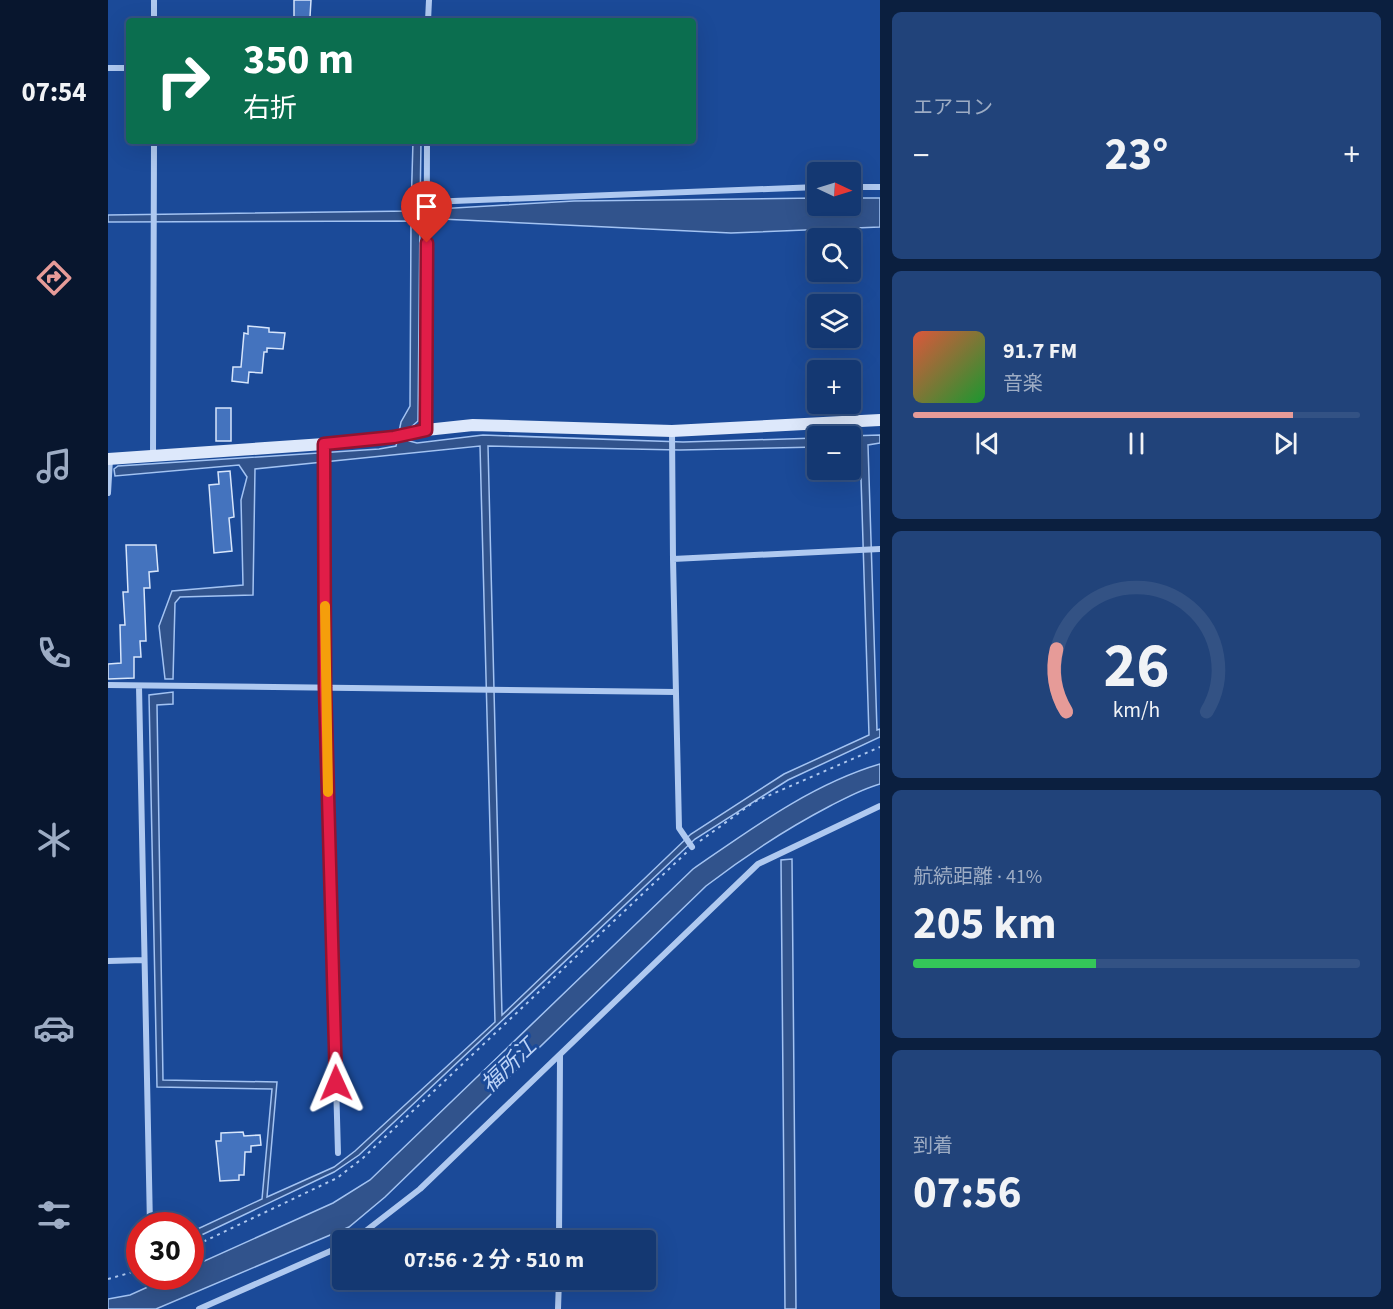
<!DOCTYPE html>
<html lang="ja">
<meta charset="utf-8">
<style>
body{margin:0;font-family:"Source Sans 3","Noto Sans JP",sans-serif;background:#21437a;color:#f1f3f6;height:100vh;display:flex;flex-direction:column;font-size:22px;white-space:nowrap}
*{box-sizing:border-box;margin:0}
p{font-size:20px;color:#9dacc4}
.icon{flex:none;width:33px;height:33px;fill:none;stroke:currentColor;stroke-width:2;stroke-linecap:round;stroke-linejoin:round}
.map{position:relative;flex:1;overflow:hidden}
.side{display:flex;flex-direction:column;gap:12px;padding:12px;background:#0b1f3f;width:513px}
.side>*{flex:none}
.banner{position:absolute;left:18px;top:18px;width:570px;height:126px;border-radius:6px;box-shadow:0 6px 24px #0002,0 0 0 2px #335284;background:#0b6e4f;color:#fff;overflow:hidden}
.needle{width:39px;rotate:94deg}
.fabs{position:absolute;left:699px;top:162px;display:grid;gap:12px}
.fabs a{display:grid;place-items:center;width:54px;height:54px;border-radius:6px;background:#143872;box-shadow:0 6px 24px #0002,0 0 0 2px #335284;font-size:30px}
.speed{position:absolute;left:18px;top:1212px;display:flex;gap:12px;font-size:30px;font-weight:700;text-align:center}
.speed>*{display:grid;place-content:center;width:78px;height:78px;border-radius:50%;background:#143872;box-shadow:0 6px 24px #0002,0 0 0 2px #335284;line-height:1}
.speed .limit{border:9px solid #d22;background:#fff;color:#111}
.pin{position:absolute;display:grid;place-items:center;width:51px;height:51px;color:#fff;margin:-62px -26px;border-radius:50% 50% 50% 0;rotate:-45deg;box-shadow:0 0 6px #0007}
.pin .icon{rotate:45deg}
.me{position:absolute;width:66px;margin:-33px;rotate:359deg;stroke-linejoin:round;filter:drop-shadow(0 0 4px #0008)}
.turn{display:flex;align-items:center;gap:21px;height:126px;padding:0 18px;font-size:27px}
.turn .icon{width:78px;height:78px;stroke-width:2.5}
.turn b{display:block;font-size:42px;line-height:51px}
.big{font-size:45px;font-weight:700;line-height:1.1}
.side .tile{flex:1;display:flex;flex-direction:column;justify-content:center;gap:9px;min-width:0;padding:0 21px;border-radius:9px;background:#21437a}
.side .dial{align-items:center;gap:0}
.dial svg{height:156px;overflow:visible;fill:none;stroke:#335284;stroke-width:7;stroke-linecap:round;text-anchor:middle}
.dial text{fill:#f1f3f6;stroke:none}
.song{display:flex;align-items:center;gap:18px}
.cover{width:72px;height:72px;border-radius:9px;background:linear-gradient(135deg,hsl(10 70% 55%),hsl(130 70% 35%))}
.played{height:6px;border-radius:3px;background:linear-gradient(90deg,#e69b98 85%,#335284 85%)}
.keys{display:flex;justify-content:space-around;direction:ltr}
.heat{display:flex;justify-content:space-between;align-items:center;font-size:33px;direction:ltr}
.charge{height:9px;border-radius:4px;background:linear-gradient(90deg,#34c759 41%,#335284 0)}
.trip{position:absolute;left:224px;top:1230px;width:324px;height:60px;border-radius:6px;background:#143872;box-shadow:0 6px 24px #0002,0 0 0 2px #335284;font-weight:700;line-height:60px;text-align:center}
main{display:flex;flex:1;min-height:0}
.tabs{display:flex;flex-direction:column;width:108px;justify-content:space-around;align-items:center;background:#08162e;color:#9dacc4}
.tabs .icon{width:42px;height:42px}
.tabs .on{color:#e69b98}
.tabs b{font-size:27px;color:#f1f3f6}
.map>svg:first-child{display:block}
.water{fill:#31538c;stroke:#a3c3f2;stroke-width:1.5}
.building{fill:#4473be;stroke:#d6e5fb;stroke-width:1.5}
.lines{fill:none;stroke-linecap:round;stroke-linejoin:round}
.path{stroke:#afc9f0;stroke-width:2;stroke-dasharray:3 4.5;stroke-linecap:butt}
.street{stroke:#afc9f0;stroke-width:6}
.secondary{stroke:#dde8fb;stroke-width:12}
.route-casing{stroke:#92132f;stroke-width:15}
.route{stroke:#e11d48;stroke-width:10}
.slow{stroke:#f59e0b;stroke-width:10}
.labels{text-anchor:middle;stroke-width:6;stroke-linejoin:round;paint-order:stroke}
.water-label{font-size:22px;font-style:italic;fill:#bcd3f7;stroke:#1b4a98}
</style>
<main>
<nav class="tabs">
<b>07:54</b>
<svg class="icon on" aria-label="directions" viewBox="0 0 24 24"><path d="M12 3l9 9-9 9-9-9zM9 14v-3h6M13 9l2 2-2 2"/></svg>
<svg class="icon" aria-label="music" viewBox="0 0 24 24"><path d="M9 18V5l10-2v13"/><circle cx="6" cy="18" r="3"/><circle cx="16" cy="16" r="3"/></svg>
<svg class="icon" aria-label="phone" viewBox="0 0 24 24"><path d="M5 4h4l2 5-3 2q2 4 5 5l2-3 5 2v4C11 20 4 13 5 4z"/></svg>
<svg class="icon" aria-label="climate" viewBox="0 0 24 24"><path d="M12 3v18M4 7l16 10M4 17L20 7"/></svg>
<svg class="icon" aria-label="car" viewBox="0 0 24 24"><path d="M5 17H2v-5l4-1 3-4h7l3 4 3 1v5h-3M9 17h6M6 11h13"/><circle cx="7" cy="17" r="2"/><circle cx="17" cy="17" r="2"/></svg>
<svg class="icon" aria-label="filters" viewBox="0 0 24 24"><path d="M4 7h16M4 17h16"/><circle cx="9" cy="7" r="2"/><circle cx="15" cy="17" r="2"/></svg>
</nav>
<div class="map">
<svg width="772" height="1309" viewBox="0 0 772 1309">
<rect width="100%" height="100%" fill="#1b4a98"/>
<path class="water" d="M305 141H313L312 210 466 201 709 198 710 206H742L743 198H772V227L623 233 312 218 310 421 302 428 301 441 309 443 375 435 575 442 709 438V447L572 450 380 446 394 1015 583 834 676 774 761 735 752 446H743L742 436H740L772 435V443L760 445 769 730 772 729V737L680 780 587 839 251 1155 226 1172 83 1240V1232L154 1199 164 1089 49 1087 41 695 65 692V704L49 705 55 1080 169 1082 159 1197 226 1167 247 1151 387 1022 372 446 147 469 145 595 72 597 67 603 65 679H57L51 626 64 591 135 585 133 500 139 477 131 465 7 476 6 469 10 466 271 449 288 446 293 422 302 406 303 221 0 222V215L303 211Z
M772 764V784C754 789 738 798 722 806 678 829 637 856 598 886L277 1197 241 1227 48 1309H0V1299L22 1295 62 1277 82 1276 83 1267 225 1203 262 1180 585 869C643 829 704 784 772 764Z
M684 859 688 1309H677L673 860Z"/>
<path class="building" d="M186 0H203L202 17H186Z
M140 326 161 328V332L177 333 175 349 159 348V352H156L154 373 141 372 140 383 124 381 125 367H133L136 333 140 334Z
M108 408H123V441H108Z
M122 471 126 517 121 518 124 551 106 553 101 485 111 484 110 472Z
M18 545H48L50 571 41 572 42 588H36L38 641H32L33 657H26V678L0 679V664L13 663 12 625H17L15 592H20Z
M135 1132 136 1136 152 1135 153 1145 143 1146V1152H137L136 1175H131V1180L112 1181 108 1141H113V1133Z"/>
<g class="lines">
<path class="path" d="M592 841 646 802 772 747
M82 1248 229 1178 255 1158 579 852
M0 1279 32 1270"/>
<path class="street" d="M46 21V0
M320 21 321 0
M0 68H21
M742 187H772
M320 202 710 187
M318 430 319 141
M564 431 565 559 571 828 584 847
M216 444 217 687 230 1153
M45 455 46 141
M0 493 2 459
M565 559 772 549
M0 685 568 692
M31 686 42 1226
M0 961 36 960
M246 1240 312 1189 650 864 772 806
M451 1240 452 1056
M91 1309 234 1246
M450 1309 451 1280"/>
<path class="secondary" d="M0 459 216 444 286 437 318 430 365 425 564 431 772 420"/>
</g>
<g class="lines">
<g class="route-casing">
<path id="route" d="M228 1083 217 687 216 444 286 437 318 430 319 243"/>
</g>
<use href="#route" class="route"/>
<path class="slow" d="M217 606 220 792"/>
</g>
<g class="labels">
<g class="water-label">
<text transform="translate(400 1065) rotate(-44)" y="8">福所江</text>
</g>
</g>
</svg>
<div class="fabs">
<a><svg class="needle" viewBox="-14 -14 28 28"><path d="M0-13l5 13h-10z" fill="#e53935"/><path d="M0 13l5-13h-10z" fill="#9dacc4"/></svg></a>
<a><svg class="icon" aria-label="search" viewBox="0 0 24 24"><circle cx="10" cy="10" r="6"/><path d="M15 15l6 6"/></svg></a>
<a><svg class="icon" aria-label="layers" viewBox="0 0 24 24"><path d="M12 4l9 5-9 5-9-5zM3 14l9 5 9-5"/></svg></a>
<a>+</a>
<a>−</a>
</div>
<div class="speed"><div class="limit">30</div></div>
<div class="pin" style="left:319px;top:243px;background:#d93025"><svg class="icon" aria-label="arrive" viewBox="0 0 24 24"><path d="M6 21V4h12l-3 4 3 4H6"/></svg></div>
<svg class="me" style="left:228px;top:1083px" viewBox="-20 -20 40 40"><path d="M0-17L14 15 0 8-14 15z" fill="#e11d48" stroke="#fff" stroke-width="4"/></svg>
<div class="trip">07:56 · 2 分 · 510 m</div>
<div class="banner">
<div class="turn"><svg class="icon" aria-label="right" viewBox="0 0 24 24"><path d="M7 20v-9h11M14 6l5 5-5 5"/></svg><div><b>350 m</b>右折</div></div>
</div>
</div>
<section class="side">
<div class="tile"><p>エアコン</p>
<div class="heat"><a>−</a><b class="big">23°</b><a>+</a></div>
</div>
<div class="tile">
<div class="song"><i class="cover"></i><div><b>91.7 FM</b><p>音楽</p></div></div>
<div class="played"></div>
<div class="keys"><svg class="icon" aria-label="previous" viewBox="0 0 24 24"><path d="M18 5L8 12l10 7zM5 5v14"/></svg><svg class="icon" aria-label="pause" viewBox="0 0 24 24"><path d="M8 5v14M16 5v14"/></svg><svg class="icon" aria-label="next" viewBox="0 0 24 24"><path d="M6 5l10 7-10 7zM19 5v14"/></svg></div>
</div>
<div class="tile dial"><svg viewBox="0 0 100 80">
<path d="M14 69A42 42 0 1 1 86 69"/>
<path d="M14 69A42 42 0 0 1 9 37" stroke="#e69b98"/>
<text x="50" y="56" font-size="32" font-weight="700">26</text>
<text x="50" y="72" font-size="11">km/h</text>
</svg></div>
<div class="tile"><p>航続距離 · 41%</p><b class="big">205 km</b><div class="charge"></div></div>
<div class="tile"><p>到着</p><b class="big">07:56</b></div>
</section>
</main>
